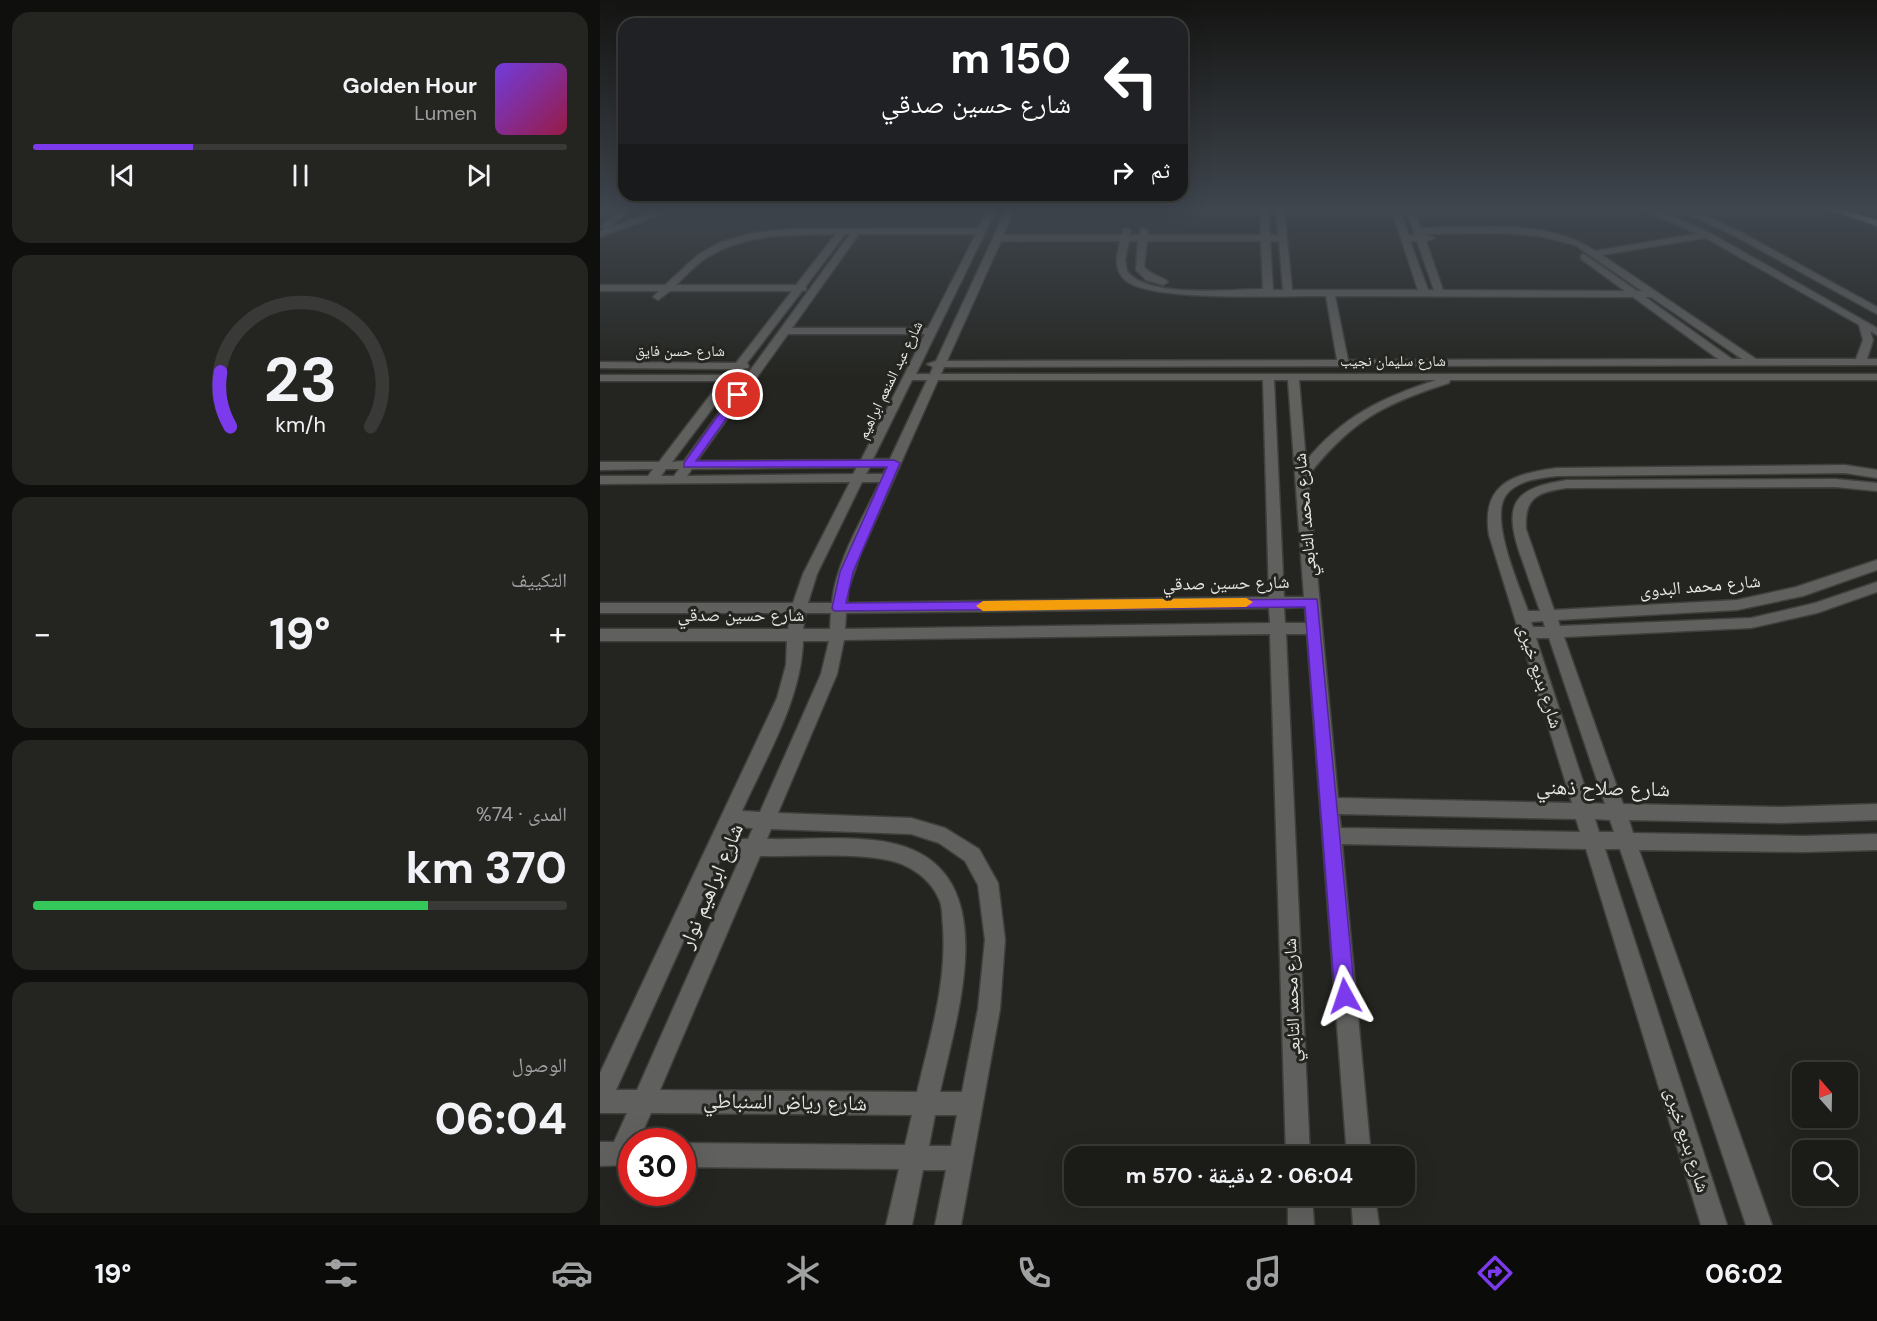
<!DOCTYPE html>
<html lang="ar">
<meta charset="utf-8">
<style>
body{margin:0;font-family:"DM Sans","Noto Naskh Arabic",sans-serif;background:#242521;color:#f1f3f6;direction:rtl;height:100vh;display:flex;flex-direction:column;font-size:22px;white-space:nowrap}
*{box-sizing:border-box;margin:0}
p{font-size:20px;color:#a0a1a2}
.icon{flex:none;width:33px;height:33px;fill:none;stroke:currentColor;stroke-width:2;stroke-linecap:round;stroke-linejoin:round}
.map{position:relative;flex:1;overflow:hidden;direction:ltr}
.sheet{display:flex;flex-direction:column;gap:12px;padding:12px;background:#0f0f0d;width:600px}
.sheet>*{flex:none}
.banner{position:absolute;left:18px;top:18px;width:570px;height:183px;border-radius:18px;box-shadow:0 6px 24px #0002,0 0 0 2px #393a37;direction:rtl;background:#202124;color:#fff;overflow:hidden}
.needle{width:39px;rotate:340deg}
.controls{position:absolute;left:1192px;top:1062px;display:grid;gap:12px}
.controls a{display:grid;place-items:center;width:66px;height:66px;border-radius:12px;background:#1b1c18;box-shadow:0 6px 24px #0002,0 0 0 2px #393a37;font-size:30px}
.speed{position:absolute;left:18px;top:1128px;display:flex;gap:12px;font-size:30px;font-weight:700;text-align:center}
.speed>*{display:grid;place-content:center;width:78px;height:78px;border-radius:50%;background:#1b1c18;box-shadow:0 6px 24px #0002,0 0 0 2px #393a37;line-height:1}
.speed .limit{border:9px solid #d22;background:#fff;color:#111}
.pin{position:absolute;display:grid;place-items:center;width:51px;height:51px;color:#fff;margin:-26px;border:3px solid #fff;border-radius:50%;box-shadow:0 2px 6px #0007}
.me{position:absolute;width:66px;margin:-33px;rotate:355deg;stroke-linejoin:round;filter:drop-shadow(0 0 4px #0008)}
.turn{display:flex;align-items:center;gap:21px;height:126px;padding:0 18px;font-size:27px}
.turn .icon{width:78px;height:78px;stroke-width:2.5}
.turn b{display:block;font-size:42px;line-height:51px}
.then{display:flex;align-items:center;height:57px;padding:0 18px;background:#0003;gap:12px;font-size:22px}
.big{font-size:45px;font-weight:700;line-height:1.1}
.sheet .tile{flex:1;display:flex;flex-direction:column;justify-content:center;gap:9px;min-width:0;padding:0 21px;border-radius:18px;background:#242521}
.sheet .dial{align-items:center;gap:0}
.dial svg{height:156px;overflow:visible;fill:none;stroke:#393a37;stroke-width:7;stroke-linecap:round;text-anchor:middle}
.dial text{fill:#f1f3f6;stroke:none}
.song{display:flex;align-items:center;gap:18px}
.cover{width:72px;height:72px;border-radius:9px;background:linear-gradient(135deg,hsl(260 70% 55%),hsl(340 70% 35%))}
.played{height:6px;border-radius:3px;background:linear-gradient(90deg,#7c3aed 30%,#393a37 30%)}
.keys{display:flex;justify-content:space-around;direction:ltr}
.heat{display:flex;justify-content:space-between;align-items:center;font-size:33px;direction:ltr}
.charge{height:9px;border-radius:4px;background:linear-gradient(90deg,#34c759 74%,#393a37 0)}
.trip{position:absolute;left:464px;top:1146px;width:351px;height:60px;border-radius:18px;background:#1b1c18;box-shadow:0 6px 24px #0002,0 0 0 2px #393a37;font-weight:700;line-height:60px;text-align:center;direction:rtl}
.tab-bar{display:flex;height:96px;justify-content:space-around;align-items:center;background:#0b0b0a;color:#a0a1a2}
.tab-bar .icon{width:42px;height:42px}
.tab-bar .current{color:#7c3aed}
.tab-bar b{font-size:27px;color:#f1f3f6}
main{display:flex;flex:1;min-height:0}
.map>svg:first-child{display:block}
.lines{fill:none;stroke-linecap:round;stroke-linejoin:round}
.minor-casing{stroke:#3f403b;stroke-width:3}
.tertiary-casing{stroke:#3f403b;stroke-width:3}
.trunk-casing{stroke:#3f403b;stroke-width:4}
.minor{fill:#60605e;fill-rule:evenodd}
.tertiary{fill:#60605e;fill-rule:evenodd}
.trunk{fill:#a8a9a4;fill-rule:evenodd}
.route{fill:#7c3aed;stroke:#51269a;stroke-width:1.5}
.slow{fill:#f59e0b}
.labels{text-anchor:middle;stroke-width:6;stroke-linejoin:round;paint-order:stroke}
.far-street-label{font-size:15px;fill:#e7e7e4;stroke:#242520}
.street-label{font-size:18px;fill:#e7e7e4;stroke:#242520}
.near-street-label{font-size:21px;fill:#e7e7e4;stroke:#242520}
</style>
<main>
<div class="map">
<svg width="1277" height="1225" viewBox="0 0 1277 1225">
<rect width="100%" height="100%" fill="#242520"/>
<g class="lines">
<g class="minor-casing">
<path id="minor" d="M10 208 0 216 1 208Z
M23 208H32L9 228 65 208H78L0 237V231L5 229 1 227 2 225Z
M389 208H397L316 374H330L333 367 327 364 336 361 407 208H415L403 235H522L524 229 527 228 531 231 530 235H539L541 229 544 228 548 231V235H661L660 208H668L670 235H678L676 208H684L692 290H818L791 208H799L809 235H815L806 208H814L821 228C877 228 947 218 995 251L1107 232 1111 235 1110 237 1002 255 1156 359H1256L1263 340 1259 325 1268 323 1273 340 1267 359H1277V365L344 367 341 374H1277V380H850L849 383C783 404 751 421 708 476L738 798 972 803 889 535C881 483 913 474 957 468L1245 465 1277 470V478L1245 473 957 476C940 478 917 480 906 495 889 519 919 585 928 611H940C933 592 927 573 920 554 903 503 914 488 967 480L1235 479 1277 483V491L1235 487 967 488C938 492 924 497 926 529L954 610 1137 600 1196 587 1277 560V570L1203 596 1137 610 958 620 960 626 1151 618 1215 603 1277 582V592L1217 613 1151 628 964 637 1023 804 1181 807 1277 804V820L1181 823 1029 820 1033 833 1203 836 1277 834V850L1203 852 1039 850 1172 1225H1146L1020 849H1005L1127 1225H1101L986 849 742 844 771 1156H747L707 634H686L710 1156H686L670 634 244 640 237 674 178 813 311 818 345 828 379 849 398 883 405 940 400 1009 361 1225H335L346 1170H323L312 1225H286L299 1169 82 1167V1143L305 1145 312 1115 51 1113 38 1142H32V1165L0 1166V1142H14L27 1113H0V1073L177 698 186 665 187 641H0V629H188L191 613H0V603H193L203 574 250 482 0 484V476H48L53 469 0 470V462H59L121 381H0V375H127L131 369 0 368V362L136 363 192 291H70L58 300 53 297 59 291H0V285H65L99 254 121 242 153 233 190 229 378 228ZM899 233 939 236 975 245 1042 291H1037L984 254 981 255V259L1025 291 843 290 826 241 835 238 823 234ZM236 234 196 285H76C86 276 96 264 108 257 146 233 192 235 236 234ZM245 234H250L84 461 72 462 133 381 139 380 141 378 137 375 142 369 148 368 149 366 147 363 202 291 206 290V286ZM259 234H376L328 328H192ZM401 241H520C517 254 513 269 525 280 550 303 687 295 726 296L737 360 347 361ZM529 241H538L536 270 546 280 563 285 568 282C560 275 554 277 544 267L547 241H661L663 289C630 289 548 299 527 271L525 260ZM670 241H679L683 290H673ZM810 241H817L834 290H828ZM735 296 1033 297 1118 359 748 360ZM1045 297H1051L1142 359H1132ZM188 334H325L261 460 97 461ZM312 380H327L290 459H273ZM338 380H663L669 597 247 603 248 590 260 555ZM674 380H688L704 597H684ZM699 380H836C781 398 743 416 706 461ZM257 467 253 474 87 476 92 469ZM270 467H287L283 474H266ZM66 469H79L74 476H61ZM262 482H280C262 520 236 561 232 603H208L217 574ZM705 607 706 623H685L684 608ZM669 608 670 623 245 629 246 613ZM206 613H231L230 629H203ZM943 621 945 627H933L931 622ZM936 638H949L1005 804 990 803ZM203 641H229L221 674 160 812 142 811C166 757 201 701 203 641ZM739 814 976 819 980 832 741 828ZM995 819 1010 820 1014 832H999ZM135 827 153 828 148 839H129ZM171 829 311 834 339 843 365 861 378 885 385 940 378 1009 362 1092H340C357 1013 407 868 291 843 251 835 207 840 167 839ZM122 856H141L37 1090H16ZM160 856C197 857 256 852 292 861 312 866 331 880 339 899 343 907 342 918 343 926 347 983 330 1037 317 1092L60 1090ZM335 1115H357L351 1146H329Z
M688 1196H712L714 1225H688Z
M751 1196H775L779 1225H753Z"/>
</g>
<g class="tertiary-casing">
<path id="tertiary" d="M1040 208H1052L1110 233 1277 328V335L1104 237Z
M1075 208H1087L1137 230 1277 307V314L1131 234Z"/>
</g>
<g class="trunk-casing">
<path id="trunk" d="M1225 208H1239L1277 220V226Z"/>
</g>
<use href="#minor" class="minor"/>
<use href="#tertiary" class="tertiary"/>
<use href="#trunk" class="trunk"/>
</g>
<linearGradient id="sky" x2="0" y2="1"><stop stop-color="#141412"/><stop offset="0.55" stop-color="#3f464e"/><stop offset="1" stop-color="#3f464e" stop-opacity="0"/></linearGradient>
<rect width="1277" height="380" fill="url(#sky)"/>
<path class="route" d="M138 392 143 395 96 461 294 460 300 463 253 572 246 603 717 599 755 996 752 1003 745 1006 738 1003 735 996 705 607 234 611 232 608 240 572 287 467H84V463L134 393Z"/>
<path class="slow" d="M646 598 653 602 646 607 383 611 376 606 383 601Z"/>
<g class="labels">
<g class="far-street-label">
<text x="80" y="356">شارع حسن فايق</text>
<text x="793" y="366">شارع سليمان نجيب</text>
<text transform="translate(290 380) rotate(-64)" y="5">شارع عبد المنعم ابراهيم</text>
</g>
<g class="street-label">
<text transform="translate(705 515) rotate(-95)" y="6">شارع محمد التابعي</text>
<text transform="translate(626 583) rotate(-1)" y="6">شارع حسين صدقي</text>
<text transform="translate(1100 586) rotate(-5)" y="6">شارع محمد البدوى</text>
<text x="141" y="621">شارع حسين صدقي</text>
<text transform="translate(940 676) rotate(72)" y="6">شارع بديع خيرى</text>
<text transform="translate(692 1000) rotate(-92)" y="6">شارع محمد التابعي</text>
<text transform="translate(1087 1140) rotate(72)" y="6">شارع بديع خيرى</text>
</g>
<g class="near-street-label">
<text transform="translate(1003 788) rotate(1)" y="7">شارع صلاح ذهني</text>
<text transform="translate(111 886) rotate(-67)" y="7">شارع ابراهيم نوار</text>
<text transform="translate(185 1102) rotate(1)" y="7">شارع رياض السنباطي</text>
</g>
</g>
</svg>
<div class="controls">
<a><svg class="needle" viewBox="-14 -14 28 28"><path d="M0-13l5 13h-10z" fill="#e53935"/><path d="M0 13l5-13h-10z" fill="#a0a1a2"/></svg></a>
<a><svg class="icon" aria-label="search" viewBox="0 0 24 24"><circle cx="10" cy="10" r="6"/><path d="M15 15l6 6"/></svg></a>
</div>
<div class="speed"><div class="limit">30</div></div>
<div class="pin" style="left:138px;top:395px;background:#d93025"><svg class="icon" aria-label="arrive" viewBox="0 0 24 24"><path d="M6 21V4h12l-3 4 3 4H6"/></svg></div>
<svg class="me" style="left:745px;top:996px" viewBox="-20 -20 40 40"><path d="M0-17L14 15 0 8-14 15z" fill="#7c3aed" stroke="#fff" stroke-width="4"/></svg>
<div class="trip">06:04 · 2 دقيقة · 570 m</div>
<div class="banner">
<div class="turn"><svg class="icon" aria-label="left" viewBox="0 0 24 24"><path d="M17 20v-9H6M10 6l-5 5 5 5"/></svg><div><b>150 m</b>شارع حسين صدقي</div></div>
<div class="then">ثم<svg class="icon" aria-label="right" viewBox="0 0 24 24"><path d="M7 20v-9h11M14 6l5 5-5 5"/></svg></div>
</div>
</div>
<section class="sheet">
<div class="tile">
<div class="song"><i class="cover"></i><div><b>Golden Hour</b><p>Lumen</p></div></div>
<div class="played"></div>
<div class="keys"><svg class="icon" aria-label="previous" viewBox="0 0 24 24"><path d="M18 5L8 12l10 7zM5 5v14"/></svg><svg class="icon" aria-label="pause" viewBox="0 0 24 24"><path d="M8 5v14M16 5v14"/></svg><svg class="icon" aria-label="next" viewBox="0 0 24 24"><path d="M6 5l10 7-10 7zM19 5v14"/></svg></div>
</div>
<div class="tile dial"><svg viewBox="0 0 100 80">
<path d="M14 69A42 42 0 1 1 86 69"/>
<path d="M14 69A42 42 0 0 1 9 41" stroke="#7c3aed"/>
<text x="50" y="56" font-size="32" font-weight="700">23</text>
<text x="50" y="72" font-size="11">km/h</text>
</svg></div>
<div class="tile"><p>التكييف</p>
<div class="heat"><a>−</a><b class="big">19°</b><a>+</a></div>
</div>
<div class="tile"><p>المدى · 74%</p><b class="big">370 km</b><div class="charge"></div></div>
<div class="tile"><p>الوصول</p><b class="big">06:04</b></div>
</section>
</main>
<nav class="tab-bar">
<b>06:02</b>
<svg class="icon current" aria-label="directions" viewBox="0 0 24 24"><path d="M12 3l9 9-9 9-9-9zM9 14v-3h6M13 9l2 2-2 2"/></svg>
<svg class="icon" aria-label="music" viewBox="0 0 24 24"><path d="M9 18V5l10-2v13"/><circle cx="6" cy="18" r="3"/><circle cx="16" cy="16" r="3"/></svg>
<svg class="icon" aria-label="phone" viewBox="0 0 24 24"><path d="M5 4h4l2 5-3 2q2 4 5 5l2-3 5 2v4C11 20 4 13 5 4z"/></svg>
<svg class="icon" aria-label="climate" viewBox="0 0 24 24"><path d="M12 3v18M4 7l16 10M4 17L20 7"/></svg>
<svg class="icon" aria-label="car" viewBox="0 0 24 24"><path d="M5 17H2v-5l4-1 3-4h7l3 4 3 1v5h-3M9 17h6M6 11h13"/><circle cx="7" cy="17" r="2"/><circle cx="17" cy="17" r="2"/></svg>
<svg class="icon" aria-label="filters" viewBox="0 0 24 24"><path d="M4 7h16M4 17h16"/><circle cx="9" cy="7" r="2"/><circle cx="15" cy="17" r="2"/></svg>
<b>19°</b>
</nav>
